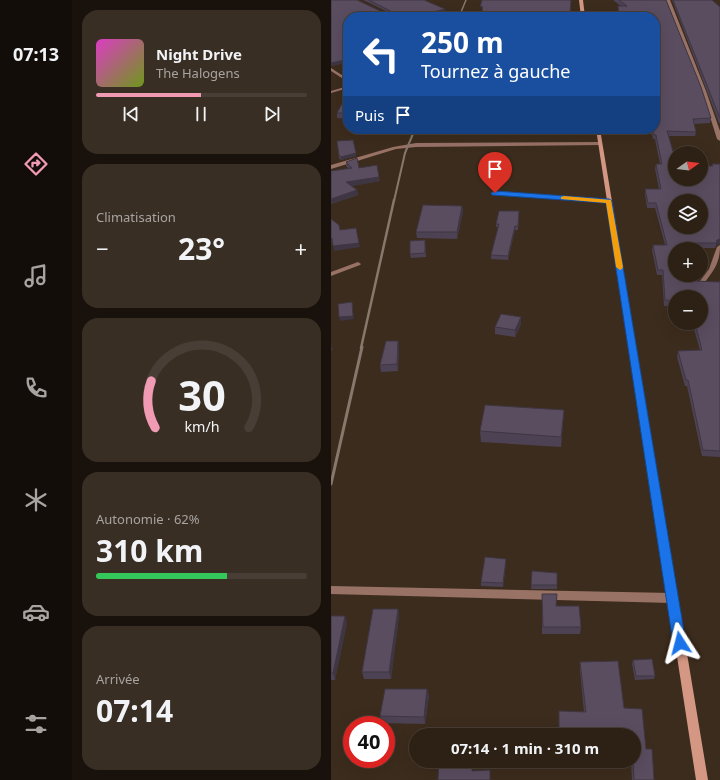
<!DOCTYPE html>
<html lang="fr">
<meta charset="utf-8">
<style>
body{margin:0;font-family:"Noto Sans",sans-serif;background:#392e23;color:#f1f3f6;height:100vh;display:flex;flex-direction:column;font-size:15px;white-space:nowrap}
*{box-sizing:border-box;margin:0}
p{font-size:13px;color:#a7a3a1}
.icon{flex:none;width:22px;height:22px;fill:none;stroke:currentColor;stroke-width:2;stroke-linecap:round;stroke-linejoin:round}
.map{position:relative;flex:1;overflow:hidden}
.drawer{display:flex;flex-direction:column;gap:10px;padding:10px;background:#19120c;width:259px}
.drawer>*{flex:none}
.guide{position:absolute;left:12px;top:12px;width:317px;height:122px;border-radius:16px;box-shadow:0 4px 16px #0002,0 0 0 1px #483e35;background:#1a4fa0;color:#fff;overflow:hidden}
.needle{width:26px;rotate:76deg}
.controls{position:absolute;left:337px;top:146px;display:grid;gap:8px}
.controls a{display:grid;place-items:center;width:40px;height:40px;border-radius:50%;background:#2d2116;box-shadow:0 4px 16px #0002,0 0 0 1px #483e35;font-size:20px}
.speed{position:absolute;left:12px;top:716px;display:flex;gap:8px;font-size:20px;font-weight:700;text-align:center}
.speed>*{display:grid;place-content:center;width:52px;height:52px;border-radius:50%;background:#2d2116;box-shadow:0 4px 16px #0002,0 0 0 1px #483e35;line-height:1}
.speed .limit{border:6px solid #d22;background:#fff;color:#111}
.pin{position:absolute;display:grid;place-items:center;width:34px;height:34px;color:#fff;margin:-41px -17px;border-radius:50% 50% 50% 0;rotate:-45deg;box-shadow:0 0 4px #0007}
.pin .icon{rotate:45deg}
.me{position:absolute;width:44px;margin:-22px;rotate:351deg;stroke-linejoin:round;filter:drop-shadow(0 0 3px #0008)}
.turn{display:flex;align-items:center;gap:14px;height:84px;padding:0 12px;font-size:18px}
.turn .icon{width:52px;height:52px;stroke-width:2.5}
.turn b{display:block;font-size:28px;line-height:34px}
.then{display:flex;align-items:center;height:38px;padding:0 12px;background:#0003;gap:8px;font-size:15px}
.big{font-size:30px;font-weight:700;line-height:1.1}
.drawer .tile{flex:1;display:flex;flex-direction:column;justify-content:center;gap:6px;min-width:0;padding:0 14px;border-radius:16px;background:#392e23}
.drawer .dial{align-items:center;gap:0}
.dial svg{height:104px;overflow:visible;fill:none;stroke:#483e35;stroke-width:7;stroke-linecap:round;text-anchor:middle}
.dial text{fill:#f1f3f6;stroke:none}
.song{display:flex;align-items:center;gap:12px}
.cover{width:48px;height:48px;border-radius:6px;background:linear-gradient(135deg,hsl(310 70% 55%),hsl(80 70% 35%))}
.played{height:4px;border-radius:2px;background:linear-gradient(90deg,#f19ab3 50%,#483e35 50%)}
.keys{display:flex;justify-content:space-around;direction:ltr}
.heat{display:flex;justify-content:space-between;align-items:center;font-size:22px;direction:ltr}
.charge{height:6px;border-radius:3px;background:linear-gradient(90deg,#34c759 62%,#483e35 0)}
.trip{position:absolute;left:78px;top:728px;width:232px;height:40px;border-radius:20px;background:#2d2116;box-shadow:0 4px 16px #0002,0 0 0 1px #483e35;font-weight:700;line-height:40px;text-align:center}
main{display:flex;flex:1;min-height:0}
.menu{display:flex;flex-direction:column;width:72px;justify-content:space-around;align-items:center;background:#120d09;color:#a7a3a1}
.menu .icon{width:28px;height:28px}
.menu .active{color:#f19ab3}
.menu b{font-size:18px;color:#f1f3f6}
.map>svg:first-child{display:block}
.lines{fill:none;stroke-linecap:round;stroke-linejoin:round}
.street{fill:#997266;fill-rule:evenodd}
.secondary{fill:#d49784;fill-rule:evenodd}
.rail-far3{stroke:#86786c;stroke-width:1.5}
.rail-far2{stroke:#86786c;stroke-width:2}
.rail-far1{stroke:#86786c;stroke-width:2.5}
.rail{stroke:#86786c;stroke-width:3}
.wall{fill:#4d4253}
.shaded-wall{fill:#3f3643}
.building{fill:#5a4d60;stroke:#3f3643;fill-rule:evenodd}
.route{fill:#1a73e8;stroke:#114b97}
.slow{fill:#f59e0b}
</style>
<main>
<nav class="menu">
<b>07:13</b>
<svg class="icon active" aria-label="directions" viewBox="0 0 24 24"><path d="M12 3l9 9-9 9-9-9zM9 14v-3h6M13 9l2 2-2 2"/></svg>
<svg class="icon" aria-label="music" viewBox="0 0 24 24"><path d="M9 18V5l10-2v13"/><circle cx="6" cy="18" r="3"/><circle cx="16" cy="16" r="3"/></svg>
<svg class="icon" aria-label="phone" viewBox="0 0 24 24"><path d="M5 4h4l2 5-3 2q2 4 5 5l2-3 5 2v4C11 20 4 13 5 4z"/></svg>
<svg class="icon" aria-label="climate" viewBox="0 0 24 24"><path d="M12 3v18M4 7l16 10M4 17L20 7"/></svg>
<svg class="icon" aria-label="car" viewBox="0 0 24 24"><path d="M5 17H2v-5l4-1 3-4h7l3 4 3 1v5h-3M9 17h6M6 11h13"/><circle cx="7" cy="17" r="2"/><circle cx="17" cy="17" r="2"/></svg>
<svg class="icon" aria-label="filters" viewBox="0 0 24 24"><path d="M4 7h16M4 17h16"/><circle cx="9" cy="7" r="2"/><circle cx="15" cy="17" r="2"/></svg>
</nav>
<section class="drawer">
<div class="tile">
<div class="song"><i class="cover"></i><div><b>Night Drive</b><p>The Halogens</p></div></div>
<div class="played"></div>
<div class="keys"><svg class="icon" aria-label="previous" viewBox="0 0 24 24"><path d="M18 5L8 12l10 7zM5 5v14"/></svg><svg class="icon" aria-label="pause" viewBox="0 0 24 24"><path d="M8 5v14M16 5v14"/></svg><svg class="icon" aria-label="next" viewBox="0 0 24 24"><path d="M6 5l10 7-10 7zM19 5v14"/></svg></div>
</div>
<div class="tile"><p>Climatisation</p>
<div class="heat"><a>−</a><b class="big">23°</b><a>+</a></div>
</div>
<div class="tile dial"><svg viewBox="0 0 100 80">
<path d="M14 69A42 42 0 1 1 86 69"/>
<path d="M14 69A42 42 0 0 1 11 33" stroke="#f19ab3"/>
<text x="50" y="56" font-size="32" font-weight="700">30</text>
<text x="50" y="72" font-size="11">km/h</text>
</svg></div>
<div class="tile"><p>Autonomie · 62%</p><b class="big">310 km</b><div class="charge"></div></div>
<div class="tile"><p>Arrivée</p><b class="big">07:14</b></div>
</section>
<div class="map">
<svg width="389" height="780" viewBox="0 0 389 780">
<rect width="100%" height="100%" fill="#3c2c1d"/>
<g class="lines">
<path class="street" d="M335 0H339L375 91 389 131V141L386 139 371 91Z
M0 68 17 79V82L0 71Z
M17 86V88L0 93V91Z
M269 142 271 143V145L85 147 65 149 0 169V165L62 147 85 143Z
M163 191 278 199 281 201 278 203 161 194 160 193Z
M389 245C389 262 384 269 374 282H370L369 281 378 269 386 247Z
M27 262 30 264 29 265 0 276V272Z
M0 586 341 593 345 595 346 598 345 601 341 603 0 594Z"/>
<path class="secondary" d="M248 0H252L254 17H250Z
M265 129H269L377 780H365Z"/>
<path class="rail-far3" d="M128 17 135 0"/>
<path class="rail-far2" d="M63 201 74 153 84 129"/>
<path class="rail-far1" d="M30 348 63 200"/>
<path class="rail" d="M0 484 31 347"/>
</g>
<path class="wall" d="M0 0 58 15H63L32 0H93L115 12 103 15 17 17V65L15 63 0 66Z
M283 0H335L380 118 379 123 363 124 365 132 364 136H338L344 179 381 166V164H389L385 246 384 248H360L344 249 363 281 389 282V457L371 456 356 386H354L346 357 347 351 369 350 362 326H354L353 323H370V297H344V306H333L331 275H326L321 250 322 245H334L324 208H316L314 194V189H328L324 169 325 164H329L324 139H322L321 134H316L315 129H324V17H288L287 10V6H290L283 1Z
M341 0H381L389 7V123H388Z
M17 93V119L6 118V113Z
M6 141 25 156 10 160 8 158Z
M15 162 28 168 49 181 20 186 26 190 27 195 0 204V171L18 169 15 166Z
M131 206 132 212 126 239 86 238 85 232Z
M188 214 187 230H184L177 260 160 259V255L167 227H165V224Z
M94 240 95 257 80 258 79 254Z
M190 317V324L184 337 164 334V327Z
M68 347 67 371 50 372 49 365Z
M233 410 230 447 150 442 149 431Z
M175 563 172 587 150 586V582Z
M201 571 226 573V589H200Z
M211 594 250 627 249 634H211Z
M67 609 68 616 60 679H33L31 672Z
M0 616 16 623 4 680H0Z
M302 660 324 676 323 679 304 680 301 664Z
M249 662 293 708 315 749 323 780H301L300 761H303V735H228V711L253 712 249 671Z
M96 689 98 696 94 724 51 723 49 716Z"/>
<path class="shaded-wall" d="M114 9 115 12 99 16 98 13Z
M14 60 15 63 0 66V63Z
M25 153V156L10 160V157Z
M48 177 49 181 16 187 15 182Z
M26 190 27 195 0 204V199Z
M131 206 132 212 126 239V232Z
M184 226V230L177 260V256Z
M0 238H1L2 242 0 243Z
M389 239V244L385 246 384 248 386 240Z
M28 243 29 247 3 251 2 246Z
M21 302 23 319 9 321 8 317Z
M190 317V324L184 337V330Z
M67 341 68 347 67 371 66 364Z
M0 344 2 350 0 351Z
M233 410 232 420 230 447V437Z
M175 559V563L172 587V583Z
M67 609 68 616 60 679 58 672Z
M14 616 16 623 4 680 2 673Z
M96 689 98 696 94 724 93 717Z"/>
<path class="building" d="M0 0H26L58 15H64L65 14 38 0H93L114 9 98 13 105 16 100 17H17V61L14 60 0 63Z
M151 0H239L240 1 239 14 243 12 242 17H152L151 6 149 7Z
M288 0H335L370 87 380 118 362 119 365 132 336 131 344 158V179H370V166H382L381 164H389V239L386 240 385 243H359L360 249H344V275H362L363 281 389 282V451L372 450 357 380H355L347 351 371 350 364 323H370V297H344V301L334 300 332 270H327L322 245H336L325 203H317L314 189H330L325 164H331L325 135H323L322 129H324V17H288L287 6H296ZM344 201H370V227H344Z
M342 0H381L389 7V118Z
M17 93V113H6Z
M22 140 25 153 10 157 8 155 6 141Z
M26 158 28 168 46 165 48 177 15 182 26 190 0 199V171L21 168 15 162Z
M92 205 131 206 126 232H85Z
M168 211H188L187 226H184L177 256 160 255 168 224H165Z
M0 219 8 225 9 230 25 228 28 243 2 246 1 238H0Z
M94 240V253L79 254V241Z
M21 302 22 316 8 317 7 304Z
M170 314 190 317 184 330 164 327Z
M55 341H67L66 364 49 365Z
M154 405 233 410 230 437 149 431Z
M154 557 175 559 172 583 150 582Z
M201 571 226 573V585H200Z
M211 594H226L225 606H248L250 627H212Z
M42 609H67L58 672H31Z
M0 616H14L2 673H0Z
M321 659 324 676H305L302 660Z
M287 661 293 708 311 709 315 749H321L323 780H303L302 761H303V735H228V711L255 712 249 662Z
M54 689H96L93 717 49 716Z
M108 761H141V771L159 770V780H107Z"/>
<path class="route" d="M164 191 278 199 281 201 355 643 353 647 349 649 344 647 342 643 275 203 161 195 160 193Z"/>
<path class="slow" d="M233 196 280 200 292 267 291 269 289 270 285 267 275 203 230 199V197Z"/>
</svg>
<div class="controls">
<a><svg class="needle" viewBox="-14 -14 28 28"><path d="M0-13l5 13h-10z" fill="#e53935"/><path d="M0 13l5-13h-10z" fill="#a7a3a1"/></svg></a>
<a><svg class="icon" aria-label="layers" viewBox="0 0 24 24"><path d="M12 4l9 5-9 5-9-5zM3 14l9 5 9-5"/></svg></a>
<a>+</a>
<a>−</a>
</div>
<div class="speed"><div class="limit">40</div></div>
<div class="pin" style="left:164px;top:193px;background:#d93025"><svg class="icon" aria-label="arrive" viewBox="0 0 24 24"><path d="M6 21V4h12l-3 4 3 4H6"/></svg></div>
<svg class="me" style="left:349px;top:643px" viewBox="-20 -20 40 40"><path d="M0-17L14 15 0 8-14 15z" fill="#1a73e8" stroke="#fff" stroke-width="4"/></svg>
<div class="trip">07:14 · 1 min · 310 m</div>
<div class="guide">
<div class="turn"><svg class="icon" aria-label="left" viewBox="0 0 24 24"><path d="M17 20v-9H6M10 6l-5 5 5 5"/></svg><div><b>250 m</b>Tournez à gauche</div></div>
<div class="then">Puis<svg class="icon" aria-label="arrive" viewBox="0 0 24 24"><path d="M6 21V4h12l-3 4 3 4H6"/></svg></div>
</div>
</div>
</main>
